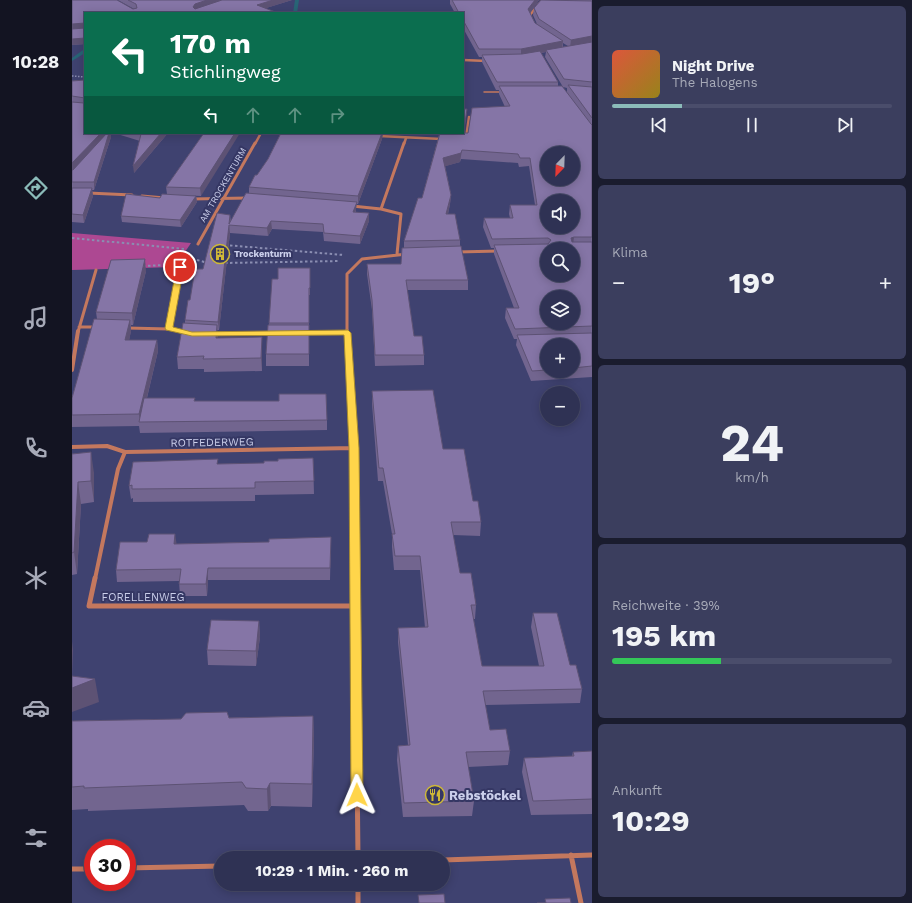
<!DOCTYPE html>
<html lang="de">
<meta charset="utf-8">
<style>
body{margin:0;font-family:"Work Sans",sans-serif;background:#3b3e5e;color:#f1f3f6;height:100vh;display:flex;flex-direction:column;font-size:15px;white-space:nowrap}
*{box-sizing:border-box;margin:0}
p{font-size:13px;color:#a7aab8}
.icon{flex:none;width:22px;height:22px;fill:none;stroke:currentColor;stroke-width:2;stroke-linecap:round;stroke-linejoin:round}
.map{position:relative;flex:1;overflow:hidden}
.panel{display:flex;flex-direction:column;gap:6px;padding:6px;background:#1a1c2e;width:320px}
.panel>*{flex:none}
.banner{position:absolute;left:12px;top:12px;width:380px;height:122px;border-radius:0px;box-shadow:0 2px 10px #0003,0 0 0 1px #4a4d6b;background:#0b6e4f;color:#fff;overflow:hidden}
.needle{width:26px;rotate:203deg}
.buttons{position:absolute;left:468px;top:146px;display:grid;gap:8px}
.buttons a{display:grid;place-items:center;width:40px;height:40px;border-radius:50%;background:#2f3254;box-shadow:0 2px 10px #0003,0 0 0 1px #4a4d6b;font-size:20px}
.speed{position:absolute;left:12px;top:839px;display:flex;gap:8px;font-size:20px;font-weight:700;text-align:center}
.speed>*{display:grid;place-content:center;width:52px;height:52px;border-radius:50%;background:#2f3254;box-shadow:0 2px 10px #0003,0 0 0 1px #4a4d6b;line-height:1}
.speed .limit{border:6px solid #d22;background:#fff;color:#111}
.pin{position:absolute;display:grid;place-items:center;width:34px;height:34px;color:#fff;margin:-17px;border:2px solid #fff;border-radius:50%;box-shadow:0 1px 4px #0007}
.me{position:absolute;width:44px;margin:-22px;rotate:359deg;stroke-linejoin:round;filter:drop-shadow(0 0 3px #0008)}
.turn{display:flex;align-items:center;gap:14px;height:84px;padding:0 20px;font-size:18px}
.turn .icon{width:52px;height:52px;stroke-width:2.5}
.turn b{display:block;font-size:28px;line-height:34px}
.lanes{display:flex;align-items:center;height:38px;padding:0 20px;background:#0003;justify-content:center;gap:20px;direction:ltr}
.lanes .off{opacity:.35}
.big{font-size:30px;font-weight:700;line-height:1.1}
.panel .tile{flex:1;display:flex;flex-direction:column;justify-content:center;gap:6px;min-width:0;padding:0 14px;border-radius:6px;background:#3b3e5e}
.panel .dial{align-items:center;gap:0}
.dial b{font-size:52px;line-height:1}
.song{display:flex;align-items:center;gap:12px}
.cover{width:48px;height:48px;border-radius:6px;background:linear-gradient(135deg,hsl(10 70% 55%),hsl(50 70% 35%))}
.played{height:4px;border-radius:2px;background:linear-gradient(90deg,#8bbbb9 25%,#4a4d6b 25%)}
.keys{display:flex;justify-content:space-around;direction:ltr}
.heat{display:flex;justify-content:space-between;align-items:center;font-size:22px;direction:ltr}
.charge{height:6px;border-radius:3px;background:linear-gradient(90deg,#34c759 39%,#4a4d6b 0)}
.trip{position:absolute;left:142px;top:851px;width:236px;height:40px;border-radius:20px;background:#2f3254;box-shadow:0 2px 10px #0003,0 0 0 1px #4a4d6b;font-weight:700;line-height:40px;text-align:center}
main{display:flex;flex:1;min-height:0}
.tab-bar{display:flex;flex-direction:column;width:72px;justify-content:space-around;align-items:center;background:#131422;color:#a7aab8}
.tab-bar .icon{width:28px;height:28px}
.tab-bar .active{color:#8bbbb9}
.tab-bar b{font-size:18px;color:#f1f3f6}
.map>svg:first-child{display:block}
.green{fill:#ad4892}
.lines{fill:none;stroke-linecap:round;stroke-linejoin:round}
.stream{fill:#286576;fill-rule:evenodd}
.path-far1{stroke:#8b8eb2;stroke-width:1.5;stroke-dasharray:1.5 1.5;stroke-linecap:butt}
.path{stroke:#8b8eb2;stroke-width:2;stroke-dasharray:2.5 2.5;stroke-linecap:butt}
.lane{stroke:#c4785e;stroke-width:1.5}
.street-far3{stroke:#c4785e;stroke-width:2.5}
.street-far2{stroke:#c4785e;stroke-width:3}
.street-far1{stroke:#c4785e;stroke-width:4}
.street{stroke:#c4785e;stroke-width:5}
.wall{fill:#72658f;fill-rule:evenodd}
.shaded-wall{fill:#5d5274}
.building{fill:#8575a6;stroke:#5d5274;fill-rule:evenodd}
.route{fill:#ffd54a;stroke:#a68a30}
.labels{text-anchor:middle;stroke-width:4;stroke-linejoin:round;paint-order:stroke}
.far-street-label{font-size:9px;fill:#cbcfeb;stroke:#353764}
.far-poi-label{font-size:9px;font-weight:bold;fill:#cbcfeb;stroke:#353764;text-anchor:start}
.street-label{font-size:11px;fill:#cbcfeb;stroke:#353764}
.near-poi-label{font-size:13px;font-weight:bold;fill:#cbcfeb;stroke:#353764;text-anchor:start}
</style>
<main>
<nav class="tab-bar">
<b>10:28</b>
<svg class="icon active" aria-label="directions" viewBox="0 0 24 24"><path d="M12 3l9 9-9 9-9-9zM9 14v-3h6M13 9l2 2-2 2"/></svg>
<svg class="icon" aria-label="music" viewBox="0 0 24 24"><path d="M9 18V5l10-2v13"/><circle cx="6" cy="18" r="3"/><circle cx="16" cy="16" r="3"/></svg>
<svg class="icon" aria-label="phone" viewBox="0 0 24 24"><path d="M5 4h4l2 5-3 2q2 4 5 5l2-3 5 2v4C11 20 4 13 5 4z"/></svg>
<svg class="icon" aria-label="climate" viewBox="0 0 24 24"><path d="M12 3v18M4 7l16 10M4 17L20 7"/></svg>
<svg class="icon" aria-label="car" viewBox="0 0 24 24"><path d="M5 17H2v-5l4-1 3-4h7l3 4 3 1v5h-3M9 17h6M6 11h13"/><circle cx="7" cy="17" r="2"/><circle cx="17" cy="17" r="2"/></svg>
<svg class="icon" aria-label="filters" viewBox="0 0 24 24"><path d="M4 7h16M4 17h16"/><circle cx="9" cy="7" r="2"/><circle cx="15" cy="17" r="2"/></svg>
</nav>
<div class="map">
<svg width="520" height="903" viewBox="0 0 520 903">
<rect width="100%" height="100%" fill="#3f4270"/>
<path class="green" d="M0 233 119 243 103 267 0 270Z"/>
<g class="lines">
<path class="stream" d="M223 0H227L225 13H221Z
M11 50H13V53L0 61V58Z"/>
<path class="path-far1" d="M0 76 13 77"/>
<path class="path" d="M0 238 113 249
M153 245 272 255
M125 260 136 263
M153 263 268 261
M71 266 94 265"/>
<path class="lane" d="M412 92H430"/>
<path class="street-far3" d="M459 17 458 15 470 0
M391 60 415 61
M307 136 370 139
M394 138 397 117
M183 144 189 133
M332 144 334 138"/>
<path class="street-far2" d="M16 193 60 195
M70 196 93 198
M120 199 175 198
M280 206 309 209
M126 244 183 143
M385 252 427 251
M325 254 329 214 309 209 332 143
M7 327H24
M55 328 97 329 113 332
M97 329 108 267
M6 332 24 270
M275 332V274L290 259 335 254"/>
<path class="street-far1" d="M108 331 113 332
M275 331 282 448 283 579
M232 333H275
M142 334 201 333
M0 370 6 331
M0 447 35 446 53 452 282 448
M23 579 46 469 53 452"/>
<path class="street" d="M23 578 17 606H282
M283 578 286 858
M499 855 509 903
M371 860 520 855
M55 868 149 866
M0 869H21
M286 884V903"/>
</g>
<path class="wall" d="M0 0 61 9H62L46 0H220L194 8 13 13V44L0 45Z
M378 0H467L458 13 463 23 465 24 461 15 462 8 469 0H520V377L459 381 444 345 445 339H442L433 318 434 308H442L422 254V248H419L411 227 412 218H438L437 214 438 205H463L457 166 447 167 446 163 389 159 388 162 373 166 379 195 378 204 376 214 388 240V246L396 280V290H335L342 336 352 355V365L303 366 300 310 295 274V264H329L332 248V241L350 198 367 135 345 133H391V109H395L392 133H396L433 107 427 94V90H424L410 62V57H407L391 28V13H383L378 4ZM491 43 496 46 491 47ZM474 52 473 57 491 87 495 88V93L486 86V82L469 53ZM475 345H501V371H475Z
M13 80V133L39 137 22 190H20L21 196 12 223 0 222V81Z
M42 133H96L62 173 68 141Z
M132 133 129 196 109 195 124 196 125 202 109 227 50 222 49 216 95 194 94 187Z
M209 133H313H311L310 139 286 204H284V212L297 213V221L288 244 252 241 251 232 200 229 196 236 158 233 147 330H145L146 338 190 350V371L132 372V369H106L105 357 113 323V320L118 300 131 269 158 215 159 222 177 194V187L196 159Z
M238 268V295H237V366H194V354L197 323 206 279Z
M74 271 61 325H59V331L57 340H85L86 351 75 398H123V401L255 420V430L68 433 67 426 0 427V398L25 319 24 312Z
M300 391 371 449 401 501 409 522 408 536 381 535 388 573 404 605 403 619H401L410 666H467L459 627 461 613 498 665 510 689 508 703 413 705 418 730 438 751 436 765 396 767 402 801 400 816 331 817 325 760 326 746 336 745 326 642V628H353L348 570H322L320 547V534L311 481H306L300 404Z
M0 454 22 473V502L9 504 5 574 0 575Z
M241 458 242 494 183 495V501L61 502V498L59 499 57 486 146 464 192 463 206 461Z
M259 537 258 580H136L135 596H108L107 581 45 582 44 570 104 544 197 542Z
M187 621 188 637 184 666 136 665 135 650Z
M241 716 242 739 240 807 199 806 196 811H176L172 805 16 811V809L0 810V721Z
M520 751V814L459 815 450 772 452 758 500 756 501 752Z"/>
<path class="shaded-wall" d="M135 0H152L123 10 121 7 123 4Z
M201 0H220L185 11V5Z
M463 0H467L456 16V9Z
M12 23 13 29 0 30V24Z
M520 36V43L498 47 499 40Z
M13 38V44L0 45V39Z
M491 41 490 49 474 50V52L449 56V49Z
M29 133H37L0 172V163Z
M37 133H39V137L22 190V182Z
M89 133H96L62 173 61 166Z
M163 133H168L129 196 128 188Z
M310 133H311L310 139 286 204V196Z
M390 150 388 162 371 167V158Z
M20 188 21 196 12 223 11 215Z
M379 195 378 204 374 223V214Z
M124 196 125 202 109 227 108 220Z
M285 202 284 210 281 220V212Z
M297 213V221L288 244V236Z
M199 221 200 229 196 236 195 228Z
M157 225 158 233 147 330 146 322Z
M502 237 501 246 499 238Z
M73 259 74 271 61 325 60 313Z
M58 320 59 331 55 351 53 340Z
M145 325 146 337 144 350V338Z
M190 337V371L189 358Z
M85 340 86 351 69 422H68L67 414Z
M19 452 22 473V502L19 481Z
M6 482 9 504 5 574 2 552Z
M103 534 105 546 102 544Z
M136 568V580L135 596 134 584Z
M187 621 188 637 184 666V651Z
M0 641 1 650 0 678Z
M23 679 27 702 0 712V688Z
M241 716 242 739 240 807V784Z
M198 783 199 806 196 811 195 789Z"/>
<path class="building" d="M0 0H45L61 9 65 8 64 4 56 0H135L123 4 121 7 123 9 150 0H201L185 5 206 13H13V23L0 24Z
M380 0H463L456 9 463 23 491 41 449 49H407L391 20V13H387Z
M469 0 520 1V36L499 40 467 19 462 8Z
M13 28V38L0 39V29Z
M520 42V82L492 79 474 50Z
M468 51 486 82H425L410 55 450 54Z
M13 80V98L0 96V81Z
M496 85 520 87V118Z
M427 86H490L519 124 520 125V237H502L499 238 500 242H520V326L443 329 434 308H447L422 245 476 244 479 240 476 238 420 239 412 218H441L438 205H465L458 158H448L446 154 390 150 389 153 371 158 379 195 374 214H383L388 240 332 241 346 198H350L368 133H396L400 108 438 106ZM475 153H501V179H475ZM475 201H501V227H475ZM475 249H501V275H475ZM475 297H501V323H475Z
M0 102 12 103 13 102V133H29L0 163Z
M391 109H395L392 129H391Z
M35 133H37L22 182H0V170H1Z
M66 133H89L61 166 69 134Z
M132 133H163L128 188 94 187Z
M209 133H310L286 196 177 187 183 175H185L196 159Z
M0 188H20L11 215 0 214Z
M174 193 285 202 281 212 297 213 288 236 252 233 251 224 199 221 195 228 157 225 146 322 113 320 116 300H118L123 269H131L145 213 158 215 157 224Z
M54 194 88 198 90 194 124 196 108 220 49 216Z
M389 246 396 280H334L342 336H350L352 355H303L300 300 295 264H329L330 248Z
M73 259 60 313 24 312 39 260Z
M206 268H238V288H237V323H197L200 279H206Z
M22 319 58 320 53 340H85L67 414 0 415V398Z
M111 323 145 325 144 338 190 337 189 358 131 359 132 356 105 357Z
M196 325H237V354H194Z
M520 333V366L501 368V345H475V370L460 371 445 335Z
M361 390 371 449H392L401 501H406L409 522H379L388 573H399L404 605H399L410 666H472L461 613H485L498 665H504L510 689 411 691 418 730 434 729 438 751 394 752 402 801 332 803 326 746 338 745 326 628 356 627 348 556H323L320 534H323L311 468H307L300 391Z
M207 394H254L255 420 67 422 72 398H123L122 401H207Z
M19 452V481L6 482 2 552 0 553V454Z
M241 458 242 481 183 482V488L60 489V485L57 486 61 462 146 459 145 464 192 463V461H206V459Z
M77 534H103L102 544 197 542V539L259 537 258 568H136L134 584H107L109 569 44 570 48 542H75Z
M139 620 187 621 184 651 135 650Z
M0 676 23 679 0 688Z
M155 712 157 718 241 716 240 784 198 783 195 789 174 788 170 782 12 788V786L0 787V721L109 719 114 713Z
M520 751V799L461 801 452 758 502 756 501 752Z
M372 894 373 903H347L346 895Z
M498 898 499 903H465H474L473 899Z"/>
<path class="route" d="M105 265 112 267 101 327 120 332 276 330 279 333 287 448 291 795 289 799 285 800 280 799 279 795 277 448 272 335 120 336 94 330 93 328Z"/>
<defs>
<g id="building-ring" transform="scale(1)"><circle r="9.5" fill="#353764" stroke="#ceb837" stroke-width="1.5"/><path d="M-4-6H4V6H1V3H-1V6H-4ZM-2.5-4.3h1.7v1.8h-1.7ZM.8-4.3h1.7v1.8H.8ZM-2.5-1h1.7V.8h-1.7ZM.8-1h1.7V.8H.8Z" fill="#ceb837"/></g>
<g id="restaurant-ring" transform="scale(1)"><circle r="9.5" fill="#353764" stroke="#ceb837" stroke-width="1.5"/><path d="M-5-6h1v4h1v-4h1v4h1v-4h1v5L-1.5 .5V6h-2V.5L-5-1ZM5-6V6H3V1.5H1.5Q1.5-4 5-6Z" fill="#ceb837"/></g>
</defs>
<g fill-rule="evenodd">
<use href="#building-ring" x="148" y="254"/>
<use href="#restaurant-ring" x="363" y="795"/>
</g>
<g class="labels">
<g class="far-street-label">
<text transform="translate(151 185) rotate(-60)" y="3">AM TROCKENTURM</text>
</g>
<g class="far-poi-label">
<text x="162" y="257">Trockenturm</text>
</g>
<g class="street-label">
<text transform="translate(140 442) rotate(-1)" y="4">ROTFEDERWEG</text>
<text x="71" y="601">FORELLENWEG</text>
</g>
<g class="near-poi-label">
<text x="377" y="800">Rebstöckel</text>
</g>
</g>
</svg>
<div class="buttons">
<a><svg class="needle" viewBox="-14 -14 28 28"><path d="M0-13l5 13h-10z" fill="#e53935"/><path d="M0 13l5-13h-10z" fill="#a7aab8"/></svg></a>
<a><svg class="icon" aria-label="sound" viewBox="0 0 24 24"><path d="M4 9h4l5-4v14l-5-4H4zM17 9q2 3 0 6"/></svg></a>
<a><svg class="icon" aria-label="search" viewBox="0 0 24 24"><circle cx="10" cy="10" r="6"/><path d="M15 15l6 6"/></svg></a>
<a><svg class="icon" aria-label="layers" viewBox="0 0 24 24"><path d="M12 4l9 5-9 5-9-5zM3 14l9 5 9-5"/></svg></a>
<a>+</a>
<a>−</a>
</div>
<div class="speed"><div class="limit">30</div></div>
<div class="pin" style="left:108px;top:267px;background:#d93025"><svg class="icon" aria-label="arrive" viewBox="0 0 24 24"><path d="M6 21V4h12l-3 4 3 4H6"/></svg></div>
<svg class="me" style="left:285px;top:795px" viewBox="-20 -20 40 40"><path d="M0-17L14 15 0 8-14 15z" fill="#ffd54a" stroke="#fff" stroke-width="4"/></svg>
<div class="trip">10:29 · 1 Min. · 260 m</div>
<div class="banner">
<div class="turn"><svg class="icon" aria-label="left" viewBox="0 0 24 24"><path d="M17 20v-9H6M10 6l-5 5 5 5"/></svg><div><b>170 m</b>Stichlingweg</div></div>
<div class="lanes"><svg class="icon" aria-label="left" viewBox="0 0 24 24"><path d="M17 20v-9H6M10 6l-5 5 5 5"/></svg><svg class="icon off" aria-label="ahead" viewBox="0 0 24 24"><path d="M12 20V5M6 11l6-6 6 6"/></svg><svg class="icon off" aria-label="ahead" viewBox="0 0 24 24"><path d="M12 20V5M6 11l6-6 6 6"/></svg><svg class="icon off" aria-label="right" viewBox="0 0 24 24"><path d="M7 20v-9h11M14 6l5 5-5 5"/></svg></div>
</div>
</div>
<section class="panel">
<div class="tile">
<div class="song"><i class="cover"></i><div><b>Night Drive</b><p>The Halogens</p></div></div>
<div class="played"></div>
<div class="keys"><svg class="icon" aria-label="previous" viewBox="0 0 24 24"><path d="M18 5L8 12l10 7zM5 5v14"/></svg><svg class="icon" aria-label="pause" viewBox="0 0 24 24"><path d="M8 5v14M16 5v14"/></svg><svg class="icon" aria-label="next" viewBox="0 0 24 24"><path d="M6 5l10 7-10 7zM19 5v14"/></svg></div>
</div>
<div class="tile"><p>Klima</p>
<div class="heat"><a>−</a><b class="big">19°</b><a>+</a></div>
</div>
<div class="tile dial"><b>24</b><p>km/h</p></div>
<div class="tile"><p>Reichweite · 39%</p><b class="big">195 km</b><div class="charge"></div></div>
<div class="tile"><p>Ankunft</p><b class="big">10:29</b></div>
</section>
</main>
